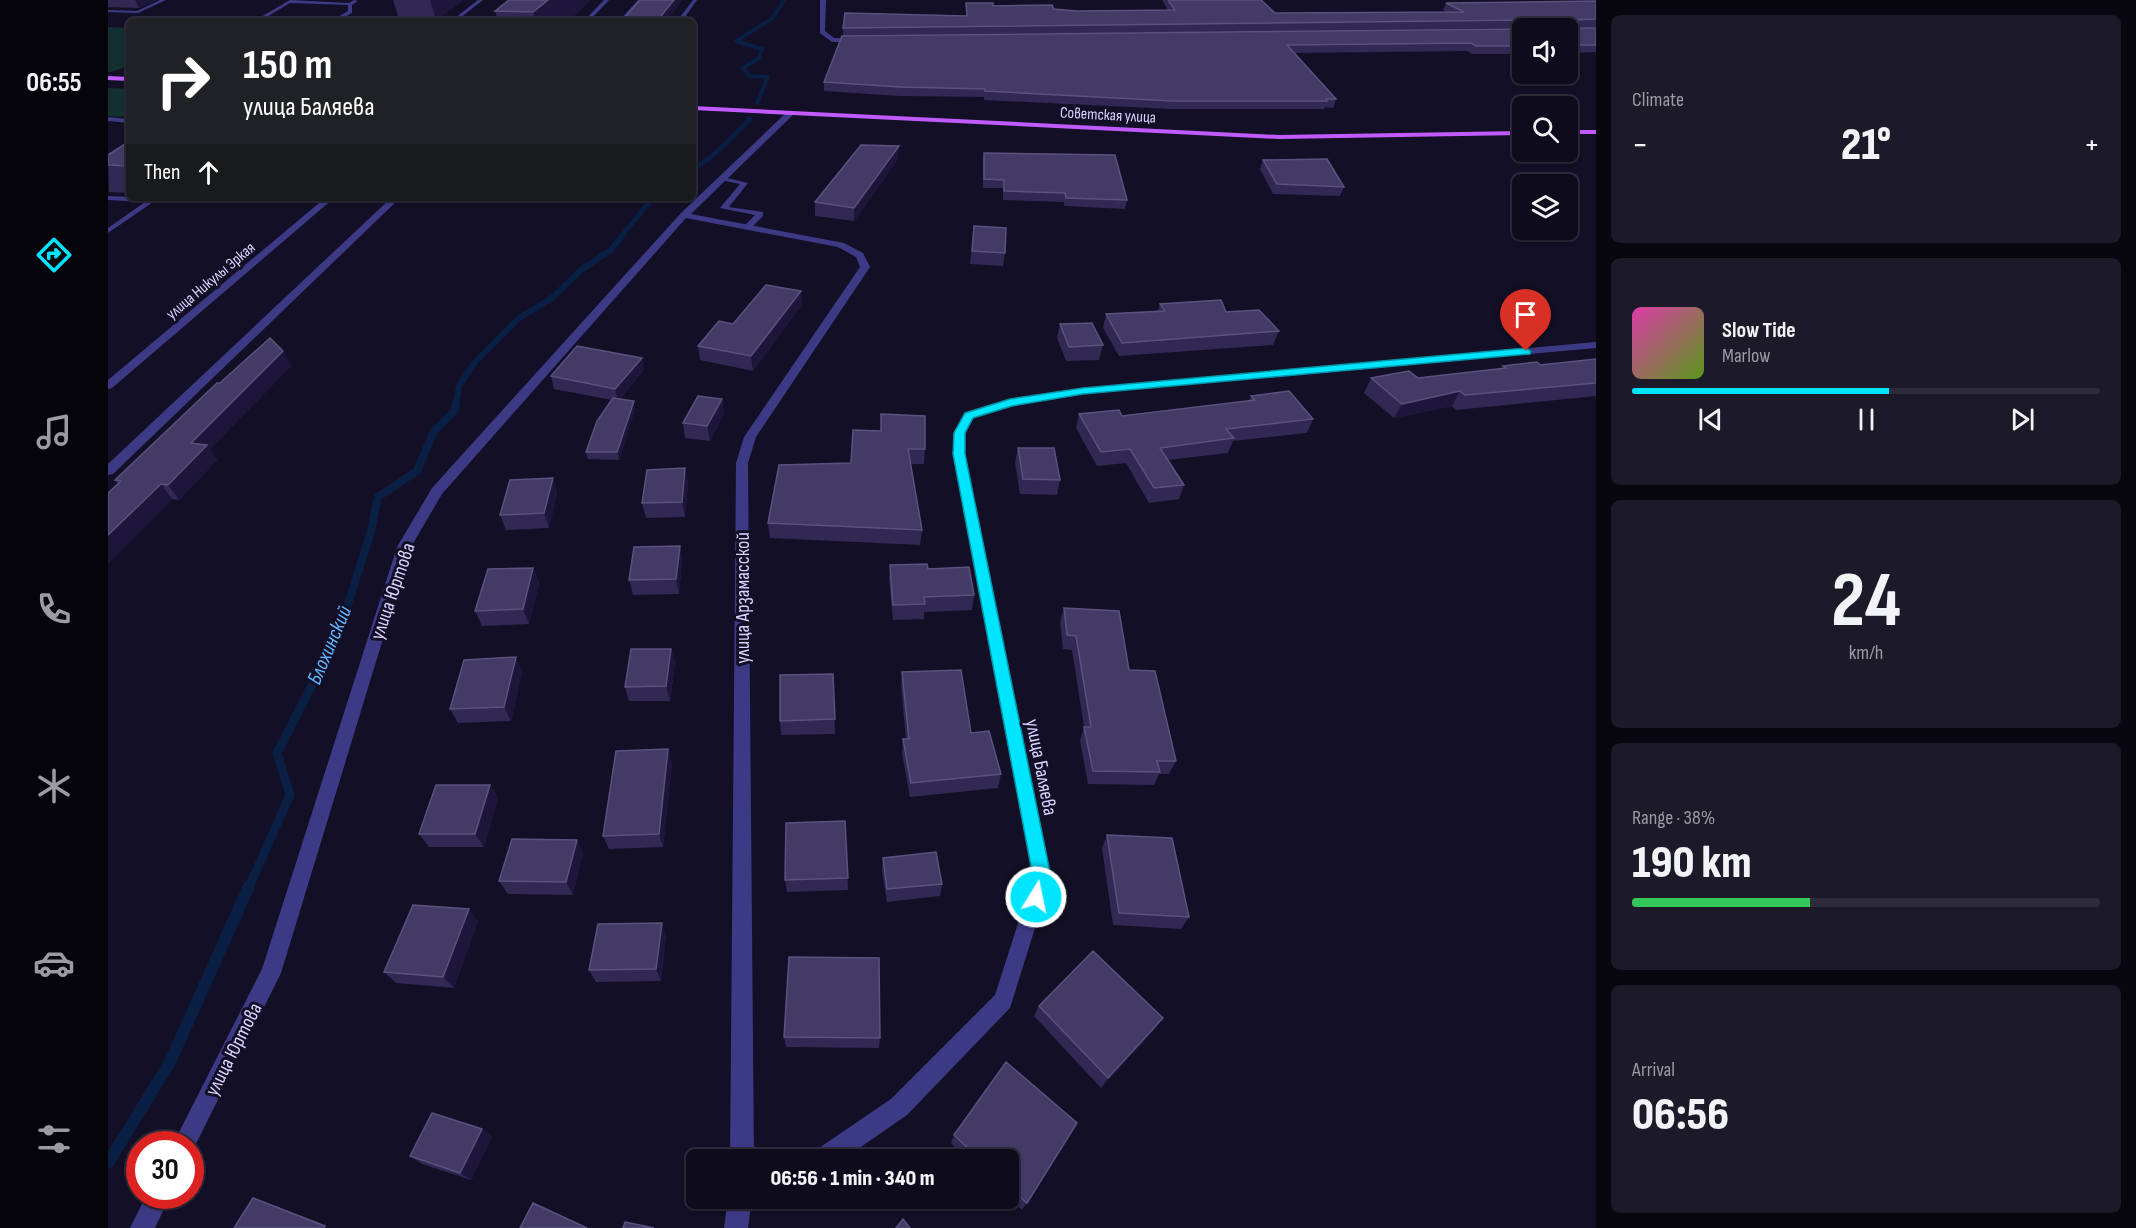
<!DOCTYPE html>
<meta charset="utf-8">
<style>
body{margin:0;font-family:"Sofia Sans Condensed",sans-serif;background:#1c1929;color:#f1f3f6;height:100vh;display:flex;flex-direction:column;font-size:22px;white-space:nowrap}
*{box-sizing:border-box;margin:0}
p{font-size:20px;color:#9b9ba3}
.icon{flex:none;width:33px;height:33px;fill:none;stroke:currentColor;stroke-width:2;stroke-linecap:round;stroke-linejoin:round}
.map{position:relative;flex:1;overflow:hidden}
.drawer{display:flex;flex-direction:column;gap:15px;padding:15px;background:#08060f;width:540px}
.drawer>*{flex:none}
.guide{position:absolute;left:18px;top:18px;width:570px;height:183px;border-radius:9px;box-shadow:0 2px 4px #0004,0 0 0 2px #2e2b3b;background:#202124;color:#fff;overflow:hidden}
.buttons{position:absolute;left:1404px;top:18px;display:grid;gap:12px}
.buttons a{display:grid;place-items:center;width:66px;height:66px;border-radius:9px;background:#0e0b1c;box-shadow:0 2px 4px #0004,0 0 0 2px #2e2b3b;font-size:30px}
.speed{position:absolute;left:18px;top:1131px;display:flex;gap:12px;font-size:30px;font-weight:700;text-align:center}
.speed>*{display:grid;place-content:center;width:78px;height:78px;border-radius:50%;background:#0e0b1c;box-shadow:0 2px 4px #0004,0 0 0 2px #2e2b3b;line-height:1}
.speed .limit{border:9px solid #d22;background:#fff;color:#111}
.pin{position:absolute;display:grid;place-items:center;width:51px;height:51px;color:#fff;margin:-62px -26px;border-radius:50% 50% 50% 0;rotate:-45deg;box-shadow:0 0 6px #0007}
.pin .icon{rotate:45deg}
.me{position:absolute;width:66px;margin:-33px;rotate:10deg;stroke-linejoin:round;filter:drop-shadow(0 0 4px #0008)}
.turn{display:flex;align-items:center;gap:21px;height:126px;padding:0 18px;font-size:27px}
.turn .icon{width:78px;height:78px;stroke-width:2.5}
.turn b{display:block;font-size:42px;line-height:51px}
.then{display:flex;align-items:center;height:57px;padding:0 18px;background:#0003;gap:12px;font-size:22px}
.big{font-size:45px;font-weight:800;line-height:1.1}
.drawer .widget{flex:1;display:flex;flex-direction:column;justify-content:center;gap:9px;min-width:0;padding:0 21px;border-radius:9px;background:#1c1929}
.drawer .dial{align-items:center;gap:0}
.dial b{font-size:78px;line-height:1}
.song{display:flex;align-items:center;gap:18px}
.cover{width:72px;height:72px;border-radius:9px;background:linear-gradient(135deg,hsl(320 70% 55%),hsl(90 70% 35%))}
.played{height:6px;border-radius:3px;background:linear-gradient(90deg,#00e5ff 55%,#2e2b3b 55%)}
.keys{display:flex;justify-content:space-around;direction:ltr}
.heat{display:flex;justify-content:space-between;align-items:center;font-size:33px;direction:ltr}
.charge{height:9px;border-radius:4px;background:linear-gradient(90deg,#34c759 38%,#2e2b3b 0)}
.trip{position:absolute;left:578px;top:1149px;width:333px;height:60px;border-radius:9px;background:#0e0b1c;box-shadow:0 2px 4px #0004,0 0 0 2px #2e2b3b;font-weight:800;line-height:60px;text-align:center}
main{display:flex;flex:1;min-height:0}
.tab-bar{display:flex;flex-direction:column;width:108px;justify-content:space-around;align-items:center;background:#06040b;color:#9b9ba3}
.tab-bar .icon{width:42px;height:42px}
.tab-bar .active{color:#00e5ff}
.tab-bar b{font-size:27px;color:#f1f3f6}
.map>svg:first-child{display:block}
.green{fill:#12302f}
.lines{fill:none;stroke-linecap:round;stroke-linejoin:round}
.stream-far5{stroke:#0a1f44;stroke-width:4}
.stream-far4{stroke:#0a1f44;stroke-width:4.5}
.stream-far3{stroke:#0a1f44;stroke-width:6}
.stream-far2{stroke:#0a1f44;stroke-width:8}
.stream-far1{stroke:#0a1f44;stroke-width:9}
.stream{stroke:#0a1f44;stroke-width:12}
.lane{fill:#3d3a85;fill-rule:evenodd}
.street{fill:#3d3a85;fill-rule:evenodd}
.primary{fill:#c25bff;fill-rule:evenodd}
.wall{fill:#312854}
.shaded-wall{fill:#1d163a}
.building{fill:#433a66;stroke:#5a527e;stroke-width:1.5}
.route{fill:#00e5ff;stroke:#0095a6;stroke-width:1.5}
.labels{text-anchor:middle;stroke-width:6;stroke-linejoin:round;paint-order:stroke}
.far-street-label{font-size:16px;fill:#d9d4ff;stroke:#130f26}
.street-label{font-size:20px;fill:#d9d4ff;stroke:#130f26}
.water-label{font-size:21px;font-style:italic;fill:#62b6ff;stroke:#130f26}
</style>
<main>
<nav class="tab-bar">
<b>06:55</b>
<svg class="icon active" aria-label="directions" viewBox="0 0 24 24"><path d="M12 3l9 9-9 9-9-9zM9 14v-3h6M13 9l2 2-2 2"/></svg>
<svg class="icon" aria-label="music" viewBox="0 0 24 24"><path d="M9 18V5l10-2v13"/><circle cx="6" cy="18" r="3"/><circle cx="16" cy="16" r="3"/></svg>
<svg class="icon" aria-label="phone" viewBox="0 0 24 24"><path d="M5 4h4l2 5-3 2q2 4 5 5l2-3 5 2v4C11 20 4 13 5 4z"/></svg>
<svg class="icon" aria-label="climate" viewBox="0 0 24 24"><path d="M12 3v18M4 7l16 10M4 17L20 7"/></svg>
<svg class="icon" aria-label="car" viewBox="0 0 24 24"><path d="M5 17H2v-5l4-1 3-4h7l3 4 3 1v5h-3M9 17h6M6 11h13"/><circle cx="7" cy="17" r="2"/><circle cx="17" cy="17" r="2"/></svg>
<svg class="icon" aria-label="filters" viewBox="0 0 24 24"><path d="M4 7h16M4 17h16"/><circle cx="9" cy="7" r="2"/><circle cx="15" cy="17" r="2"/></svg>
</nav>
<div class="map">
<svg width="1488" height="1228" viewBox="0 0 1488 1228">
<rect width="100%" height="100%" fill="#130f26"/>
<path class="green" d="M0 27 21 28V66L3 72H0Z
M0 88 21 89V117L0 116Z"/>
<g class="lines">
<path class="stream-far5" d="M649 103 660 77 641 76 635 68 651 58 654 49 628 41 665 18 676 0"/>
<path class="stream-far4" d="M585 170 609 152 642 119
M513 237 538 206 548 198"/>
<path class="stream-far3" d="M348 405 351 386 367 362 411 318 444 298 473 270 503 250 514 236"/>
<path class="stream-far2" d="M236 617 263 531 270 497 309 471 326 431 347 410 348 403"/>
<path class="stream-far1" d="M141 887 182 795 169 753 231 633 236 616"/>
<path class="stream" d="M0 1163 62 1062 141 886"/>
<path class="lane" d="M52 0H58L30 13 0 12V10L29 11Z
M182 0 241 3 246 0 250 1 244 5V13L229 21 225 20 240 11V5L182 3 152 21H146Z
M370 0H375L348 21H343Z
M496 0H501L481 21H476Z
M530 0H535L516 21H511Z
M585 0H589L574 21H569Z
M615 177 640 183 621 207 655 212V216L642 229 635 227 647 215 612 208 632 184 613 180 612 179Z
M0 196 44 198 48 200 0 233V228L37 202 0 200Z"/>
<path class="street" d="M712 0H718L717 31 726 38 752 39 754 42H724L712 33Z
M680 111 687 113 583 214 736 243 755 253 762 267 648 437 640 463 646 1160H622L628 463 636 437 752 267 748 257 730 247 578 218 334 494 303 547 173 973 84 1152 82 1144H65L154 969 289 547 324 488 573 213Z
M0 117 21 119V123L0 121Z
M217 198H226L4 388 0 389V380Z
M283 198H292L5 474 0 475V464Z
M1488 342V348L975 394 904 406 865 418 858 433 857 454 943 877 902 1008 799 1115 734 1160H702L705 1152 783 1099 887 995 925 877 845 454 846 433 856 413 902 399 975 388Z
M38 1196H62L47 1228H22Z
M620 1198H644L640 1228H616Z"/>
<path class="primary" d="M0 76 21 77V81L0 80Z
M585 106 1171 135 1414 131V135L1171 139 585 110Z
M1460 130H1488V134H1460Z"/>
</g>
<path class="wall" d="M0 0H48L31 8 0 7Z
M285 0H356L328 20 291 19Z
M401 0 461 21H390L387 11Z
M1054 0H1153L1167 13 1339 12 1335 10 1338 3 1488 1V27H1464L1488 28V52L1460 53V28H1414V54H1364L1359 51 1187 53 1228 99 1225 108 1217 107 1216 109H1063L876 100V97L792 96 716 91V82L734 36 1414 29V28L735 36V28L858 16V3L885 6 968 11 1060 10Z
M21 142V193L1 192 0 155Z
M876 153 1019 200 1017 209 956 206V202L895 200V188H875V161Z
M790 159 746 221 707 216V202Z
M1155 160 1236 187 1232 196 1165 194 1152 169Z
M866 226 897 253 895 266 862 264Z
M693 291 694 305 645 371 592 360 590 346 625 324Z
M1052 304 1118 312 1171 331 1165 345 1011 356 995 328 998 314 1050 311Z
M952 324 995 345 991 360 958 361 949 338Z
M175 351 183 366 102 449 109 460 71 500 64 499 0 563V493L10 484 7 480 112 383Z
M534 358 536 370 512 399 527 409 511 460 480 459 478 452 504 400 446 389 443 376Z
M1488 359V396L1348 410 1344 406 1286 418 1256 393 1263 378H1310L1394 369 1395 366 1432 365Z
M1143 396 1205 419 1199 433 1125 441 1120 453 1060 460 1076 485 1071 499 1041 503 1018 463 989 466 968 428 971 414 1014 416 1141 401Z
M614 399 616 414 602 441 577 438 575 423Z
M745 430 817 449 816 464H803L814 530 812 545 662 538 660 523 743 463Z
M910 448 952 480 949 495 912 494 907 463Z
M577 468 580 483 577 517 538 518 534 503Z
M445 478 449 493 441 528 398 530 392 515Z
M572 546 574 561 571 594 525 595 521 580Z
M782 565 820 569 866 595 864 610 816 612V619L785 620 781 580Z
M425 568 431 583 421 624 374 626 367 611Z
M956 608 1021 670 1068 761 1061 774H1051L1046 785 980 784 972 741 976 727 964 650 955 649 952 622Z
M563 649 567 663 562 701H521L517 687Z
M414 672 403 721 350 723 342 709Z
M794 672 863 733 893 774 890 788 802 797 794 753 795 739H798L793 686Z
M725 674 727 734 673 735 672 721Z
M564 763 555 847 501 849 495 836Z
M382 785 390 798 376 847H321L311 834Z
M737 821 740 890 679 892 677 880Z
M999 835 1081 917 1073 929 1005 925 994 848Z
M469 840 475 853 465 895 400 894 391 881Z
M775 858 834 884 832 896 779 902 774 871Z
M370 921 346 988 288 983 276 972Z
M558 935 553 981 488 982 481 970Z
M931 1006 1047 1029 993 1088 926 1016Z
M676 1037 772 1038 771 1048 678 1047Z
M898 1062 969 1123 919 1203 914 1210 900 1197V1160H860L843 1143 846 1135Z
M374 1129 384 1137 363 1180 314 1164 302 1156Z"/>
<path class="shaded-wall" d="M27 0H48L31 8Z
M322 0H356L328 20Z
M440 0H483L461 21H427L425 12Z
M566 0H575L559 21H549Z
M791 146 790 159 746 221V208Z
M693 291 694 305 645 371 643 356Z
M175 351 183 366 102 449 109 460 71 500 60 485 83 443Z
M534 358 536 370 510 401 507 389Z
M1352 391 1344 406 1286 418 1294 404Z
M614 399 616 414 602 441 599 426Z
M526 401 527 409 511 460 509 452Z
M577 468 580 483 577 517 574 502Z
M445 478 449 493 441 528 436 513Z
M53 484 64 499 0 563V535Z
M572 546 574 561 571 594 568 579Z
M425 568 431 583 421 624 415 609Z
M563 649 567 663 562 701 558 686Z
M408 657 414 672 403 721 396 707Z
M560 749 564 763 555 847 551 834Z
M382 785 390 798 376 847 367 834Z
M469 840 475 853 465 895 458 882Z
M361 909 370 921 346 988 335 977Z
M554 923 558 935 553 981 548 969Z
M1055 1018 1047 1029 993 1088 1000 1078Z
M374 1129 384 1137 363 1180 352 1173Z"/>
<path class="building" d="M401 0H440L425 12 387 11Z
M532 0H566L549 21H514Z
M1060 0H1153L1167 13 1356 12 1338 3 1488 1V19L1462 20 1464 28H1488V45H1460V28H1418L1420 26 1418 20 735 28 737 13 859 16 858 3H885V6L944 5 946 9 968 11 1067 10Z
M1414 29V46H1368L1363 43 1179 45 1228 99H1218L1219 101H1065L877 91V89L792 87 716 82 734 36Z
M20 142 21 166 0 165V155Z
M753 145 791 146 746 208 707 202Z
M876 153 1007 155 1019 200 958 198 957 193 896 191V180L876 179Z
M1219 159 1236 187 1169 184 1155 160Z
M866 226 898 228 897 253 864 251Z
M658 285 693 291 643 356 590 346 611 321 625 324Z
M1113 300 1118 312 1151 310 1171 331 1014 343 998 314 1057 311 1052 304Z
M984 323 995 345 961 347 952 324Z
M162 338 175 351 83 443 99 445 60 485 53 484 0 535V493L13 481 7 480 109 383H112Z
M469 346 534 358 507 389 443 376Z
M1488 359V383L1357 395 1352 391 1294 404 1263 378 1301 371 1310 378 1398 368 1395 366 1429 362 1432 365Z
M1181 391 1205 419 1118 429 1126 438 1052 448 1076 485 1046 488 1022 449 993 452 971 414 1011 410 1014 416 1147 400 1143 396Z
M590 396 614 399 599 426 575 423Z
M505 398 526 401 509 452H478L489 421Z
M773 414 817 416V449H800L814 530 660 523 671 465 743 463 745 430 773 431Z
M910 448H946L952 480 915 479Z
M577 468 574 502 534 503 539 470Z
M445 478 436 513 392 515 402 480Z
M572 546 568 579 521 580 526 547Z
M819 564 820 569 861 567 866 595 816 597 817 604 785 605 782 565Z
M425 568 415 609 367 611 380 569Z
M956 608 1011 611 1021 670 1047 671 1068 761H1049L1052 772 985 771 976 727H983L968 636 959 635Z
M523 649H563L558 686 517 687Z
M408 657 396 707 342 709 356 660Z
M853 670 863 733 881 731 893 774 803 783 795 739H801L794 672Z
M725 674 727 719 672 721V675Z
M560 749 551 834 495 836 508 751Z
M328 785H382L367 834H311Z
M737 821 740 878 677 880 678 823Z
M999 835 1064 838 1081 917 1011 913Z
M404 839 469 840 458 882 391 881Z
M828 852 834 884 779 889 775 858Z
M305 905 361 909 335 977 276 972Z
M554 923 548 969 481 970 490 924Z
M985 951 1055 1018 1000 1078 931 1006Z
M681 957 771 958 772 1038 676 1037Z
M898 1062 969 1123 919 1203 900 1186V1160H872L846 1135Z
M324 1113 374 1129 352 1173 302 1156Z
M145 1198 217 1226 216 1228H126Z
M425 1203 479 1228H412Z
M795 1219 802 1228H788Z
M517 1222 546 1228H515Z"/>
<path class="route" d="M1418 348 1423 351 1422 354 975 394 904 406 865 418 857 433V454L943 877 934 903 928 906 921 903 919 897 925 877 845 454 846 433 857 413 902 399 975 388Z"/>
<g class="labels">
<g class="far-street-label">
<text transform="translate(1000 114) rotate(3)" y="6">Советская улица</text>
<text transform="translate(102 280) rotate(-40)" y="6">улица Никулы Эркая</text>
</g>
<g class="street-label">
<text transform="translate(284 591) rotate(-71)" y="7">улица Юртова</text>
<text transform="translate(634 598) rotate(-90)" y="7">улица Арзамасской</text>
<text transform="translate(934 767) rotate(79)" y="7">улица Баляева</text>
<text transform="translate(125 1049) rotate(-63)" y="7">улица Юртова</text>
</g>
<g class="water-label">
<text transform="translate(221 645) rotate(-67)" y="7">Блохинский</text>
</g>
</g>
</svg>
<div class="buttons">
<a><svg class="icon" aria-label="sound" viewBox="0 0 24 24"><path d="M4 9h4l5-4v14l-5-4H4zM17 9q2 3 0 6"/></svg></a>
<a><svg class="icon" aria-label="search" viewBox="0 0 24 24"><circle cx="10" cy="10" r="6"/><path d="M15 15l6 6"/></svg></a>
<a><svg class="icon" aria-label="layers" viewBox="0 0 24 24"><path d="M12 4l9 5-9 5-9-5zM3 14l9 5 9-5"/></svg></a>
</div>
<div class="speed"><div class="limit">30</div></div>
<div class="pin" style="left:1418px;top:351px;background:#d93025"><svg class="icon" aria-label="arrive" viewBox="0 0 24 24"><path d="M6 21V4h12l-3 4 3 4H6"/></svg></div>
<svg class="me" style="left:928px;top:897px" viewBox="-20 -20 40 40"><circle r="17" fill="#00e5ff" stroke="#fff" stroke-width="3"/><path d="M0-11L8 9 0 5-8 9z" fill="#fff"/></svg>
<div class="trip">06:56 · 1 min · 340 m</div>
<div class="guide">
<div class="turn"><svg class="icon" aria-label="right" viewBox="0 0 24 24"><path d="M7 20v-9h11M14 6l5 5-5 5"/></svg><div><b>150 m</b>улица Баляева</div></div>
<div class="then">Then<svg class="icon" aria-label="ahead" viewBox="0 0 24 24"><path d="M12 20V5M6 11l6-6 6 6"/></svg></div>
</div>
</div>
<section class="drawer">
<div class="widget"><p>Climate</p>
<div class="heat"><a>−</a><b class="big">21°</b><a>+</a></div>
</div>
<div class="widget">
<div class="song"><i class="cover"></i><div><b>Slow Tide</b><p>Marlow</p></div></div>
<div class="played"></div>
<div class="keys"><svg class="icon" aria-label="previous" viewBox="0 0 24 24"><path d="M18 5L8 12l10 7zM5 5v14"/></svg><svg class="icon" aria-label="pause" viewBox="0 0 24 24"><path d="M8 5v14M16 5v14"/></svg><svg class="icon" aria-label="next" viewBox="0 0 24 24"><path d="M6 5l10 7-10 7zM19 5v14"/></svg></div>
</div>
<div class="widget dial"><b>24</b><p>km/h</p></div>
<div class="widget"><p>Range · 38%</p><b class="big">190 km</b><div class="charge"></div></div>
<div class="widget"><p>Arrival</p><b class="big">06:56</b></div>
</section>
</main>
